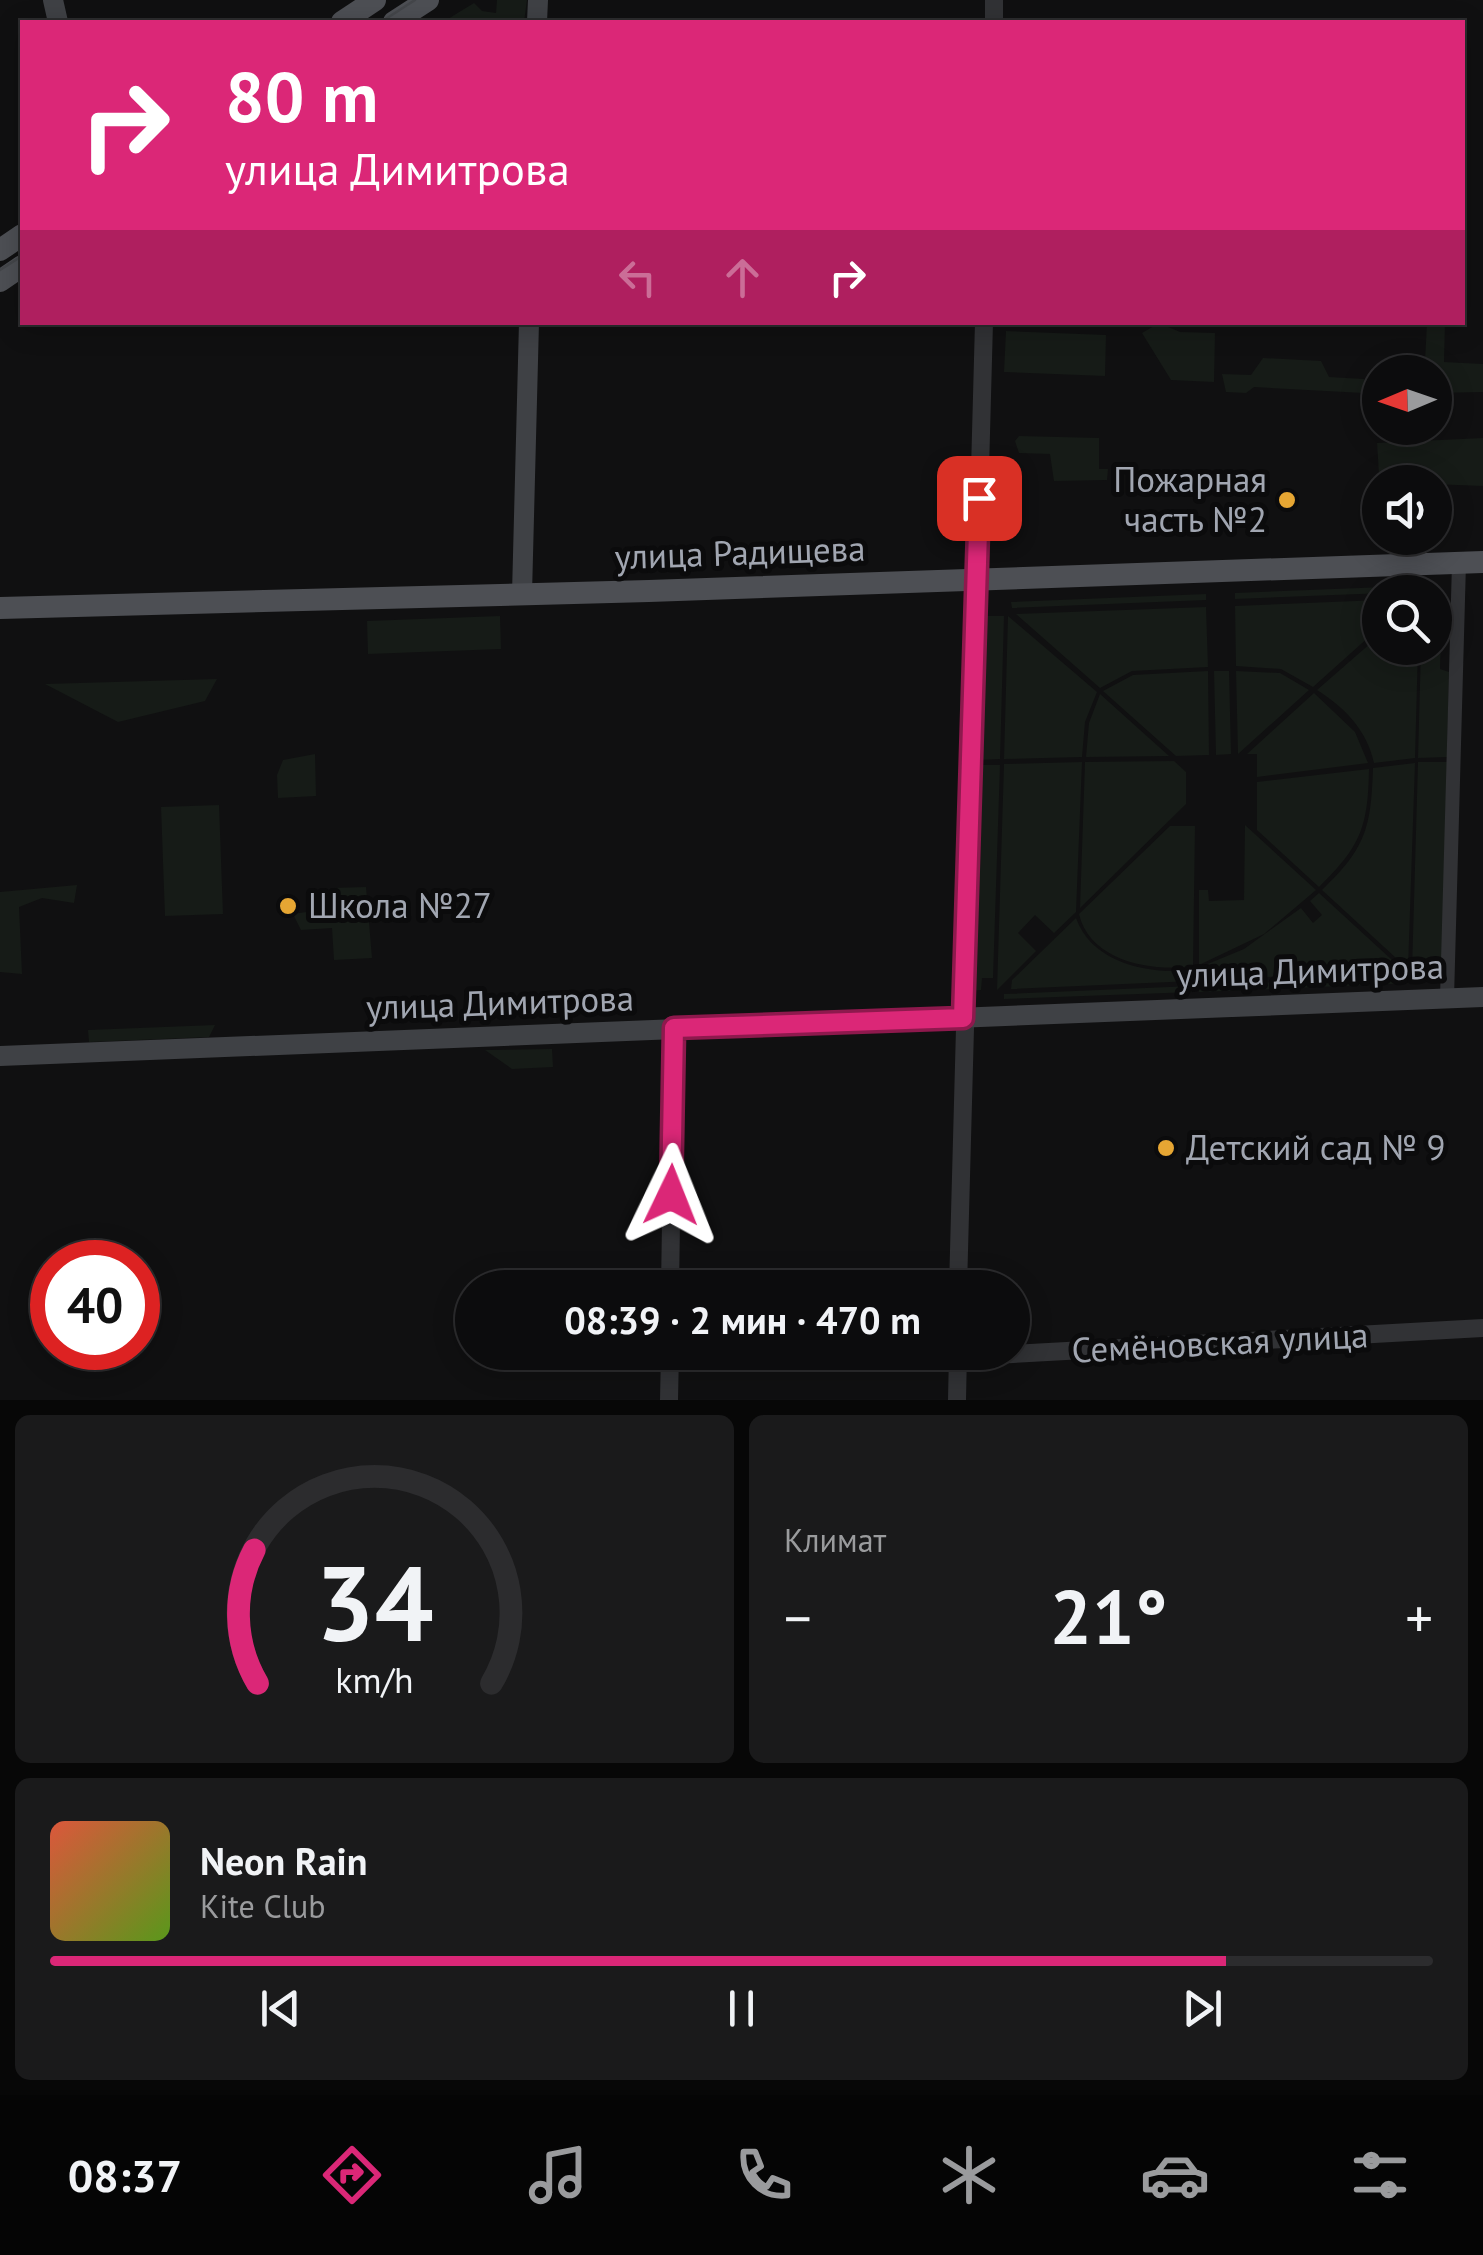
<!DOCTYPE html>
<html lang="ru">
<meta charset="utf-8">
<style>
body{margin:0;font-family:"PT Sans",sans-serif;background:#1a1a1b;color:#f1f3f6;height:100vh;display:flex;flex-direction:column;font-size:38px;white-space:nowrap}
*{box-sizing:border-box;margin:0}
p{font-size:32px;color:#9a9b9d}
.icon{flex:none;width:55px;height:55px;fill:none;stroke:currentColor;stroke-width:2;stroke-linecap:round;stroke-linejoin:round}
.map{position:relative;height:1400px;overflow:hidden}
.details{display:flex;flex-direction:column;gap:15px;padding:15px;background:#070707;flex:1}
.details>*{flex:none}
.top-card{position:absolute;left:20px;top:20px;width:1445px;height:305px;border-radius:0px;box-shadow:0 5px 25px #0003,0 0 0 2px #2c2c2e;background:#db2777;color:#fff;overflow:hidden}
.needle{width:65px;rotate:268deg}
.buttons{position:absolute;left:1362px;top:355px;display:grid;gap:20px}
.buttons a{display:grid;place-items:center;width:90px;height:90px;border-radius:50%;background:#0c0c0d;box-shadow:0 5px 25px #0003,0 0 0 2px #2c2c2e;font-size:50px}
.speed{position:absolute;left:30px;top:1240px;display:flex;gap:20px;font-size:50px;font-weight:700;text-align:center}
.speed>*{display:grid;place-content:center;width:130px;height:130px;border-radius:50%;background:#0c0c0d;box-shadow:0 5px 25px #0003,0 0 0 2px #2c2c2e;line-height:1}
.speed .limit{border:15px solid #d22;background:#fff;color:#111}
.pin{position:absolute;display:grid;place-items:center;width:85px;height:85px;color:#fff;margin:-42px;border-radius:20px;box-shadow:0 5px 15px #0006}
.me{position:absolute;width:110px;margin:-55px;rotate:2deg;stroke-linejoin:round;filter:drop-shadow(0 0 8px #0008)}
.turn{display:flex;align-items:center;gap:35px;height:210px;padding:0 40px;font-size:45px}
.turn .icon{width:130px;height:130px;stroke-width:2.5}
.turn b{display:block;font-size:70px;line-height:85px}
.lanes{display:flex;align-items:center;height:95px;padding:0 40px;background:#0003;justify-content:center;gap:50px;direction:ltr}
.lanes .off{opacity:.35}
.big{font-size:75px;font-weight:600;line-height:1.1}
.details .tile{flex:1;display:flex;flex-direction:column;justify-content:center;gap:15px;min-width:0;padding:0 35px;border-radius:15px;background:#1a1a1b}
.details .dial{align-items:center;gap:0}
.dial svg{height:260px;overflow:visible;fill:none;stroke:#2c2c2e;stroke-width:7;stroke-linecap:round;text-anchor:middle}
.dial text{fill:#f1f3f6;stroke:none}
.song{display:flex;align-items:center;gap:30px}
.cover{width:120px;height:120px;border-radius:15px;background:linear-gradient(135deg,hsl(10 70% 55%),hsl(90 70% 35%))}
.played{height:10px;border-radius:5px;background:linear-gradient(90deg,#db2777 85%,#2c2c2e 85%)}
.keys{display:flex;justify-content:space-around;direction:ltr}
.heat{display:flex;justify-content:space-between;align-items:center;font-size:55px;direction:ltr}
.details .tiles{flex:1;display:grid;gap:15px;grid-template-columns:1fr 1fr}
.tile:last-child{grid-column:span 2}
.trip{position:absolute;left:455px;top:1270px;width:575px;height:100px;border-radius:50px;background:#0c0c0d;box-shadow:0 5px 25px #0003,0 0 0 2px #2c2c2e;font-weight:600;line-height:100px;text-align:center}
.menu{display:flex;height:160px;justify-content:space-around;align-items:center;background:#050505;color:#9a9b9d}
.menu .icon{width:70px;height:70px}
.menu .current{color:#db2777}
.menu b{font-size:45px;color:#f1f3f6}
.map>svg:first-child{display:block}
.green{fill:#161b17}
.lines{fill:none;stroke-linecap:round;stroke-linejoin:round}
.minor{stroke:#313235;stroke-width:14}
.tertiary{stroke:#313235;stroke-width:18}
.secondary{stroke:#3f4145;stroke-width:20}
.primary{stroke:#4d4f54;stroke-width:22}
.tram{stroke:#44464a;stroke-width:2.5}
.route-casing{stroke:#8e194d;stroke-width:25}
.route{stroke:#db2777;stroke-width:18}
.poi-dot{fill:#e6a633;stroke:#0b0b0c;stroke-width:4}
.labels{text-anchor:middle;stroke-width:10;stroke-linejoin:round;paint-order:stroke}
.poi-label{font-size:35px;fill:#a1a6b1;stroke:#0b0b0c;text-anchor:start}
.street-label{font-size:35px;fill:#a1a6b1;stroke:#0b0b0c}
</style>
<div class="map">
<svg width="1483" height="1400" viewBox="0 0 1483 1400">
<rect width="100%" height="100%" fill="#101011"/>
<path class="green" d="M497 0H527L524 22H443L474 3 482 11 496 13Z
M1159 323 1180 332 1215 333 1214 382 1171 380 1142 333Z
M1427 323H1445L1444 362 1483 364V392L1435 393V372H1386L1387 360 1425 361Z
M1006 331 1106 335 1105 376 1004 372Z
M1263 358 1321 361 1329 377 1364 379 1363 393 1254 387 1246 393 1226 392 1222 374 1251 375Z
M1019 436 1099 438V469H1108L1107 480 1054 481 1050 454 1019 453 1015 441Z
M1483 438V486L1380 482V490L1377 443Z
M1411 586V592L1235 599V593Z
M1206 594V600L1012 608 1011 602Z
M1380 600V627L1313 687 1281 669 1236 666 1235 606Z
M1435 603H1442L1440 669 1449 672 1447 757 1418 758 1421 648H1435Z
M1206 607 1208 667 1132 671 1100 688 1016 614Z
M500 616 501 649 368 654 367 621Z
M982 616H1004L1000 759 977 760Z
M1008 616 1097 692 1085 722 1082 757 1004 759Z
M1380 635V648H1418L1415 758 1374 763C1367 730 1344 707 1317 690Z
M1208 671 1209 755 1176 756 1103 691 1133 675Z
M1214 671H1229L1231 754 1216 755Z
M1236 671 1280 673 1309 690 1238 754Z
M217 679 205 701 118 722 45 684Z
M1314 693 1355 732 1368 763 1257 777V754H1247Z
M1100 694 1169 756 1086 757 1089 723Z
M315 754 316 796 278 798 277 775 283 760Z
M1174 761 1186 772V804L1080 908 1085 762Z
M1082 762 1076 912 1054 933 1035 915 1018 933 1036 951 997 990 1004 764Z
M1418 762H1447L1442 965 1412 970Z
M1415 763 1408 969 1322 890C1366 848 1371 828 1373 768Z
M977 765H1000L993 978H982L981 990 969 991Z
M1369 769C1368 827 1361 846 1319 887L1257 830V782Z
M219 805 223 914 165 916 161 807Z
M1245 825 1316 890 1264 934 1199 965V890H1208L1209 901 1244 900Z
M1170 826H1195L1193 966C1153 972 1090 962 1079 914Z
M77 885 74 903 42 898 19 907 22 974 0 972V892Z
M366 887 372 958 334 960 332 928 301 930 293 914 320 910 332 888Z
M1319 893 1404 971 1198 980V968L1244 949 1301 908 1313 923 1322 915 1310 901Z
M1076 918C1092 964 1151 975 1193 970V981L1011 989 1012 980Z
M1412 977V983L1199 992V985Z
M1193 986V992L1004 999V994Z
M215 1025 209 1037 89 1042 88 1030Z
M552 1049 553 1067 512 1069 485 1050Z"/>
<g class="lines">
<path class="minor" d="M1447 998 1459 563"/>
<path class="tertiary" d="M994 22V0
M670 1288 674 1028
M958 1288 984 322
M958 1357 1483 1328
M669 1400 670 1352
M957 1400 958 1352"/>
<path class="secondary" d="M53 0 58 22
M537 22 538 0
M522 594 529 322
M0 1056 1483 997"/>
<path class="primary" d="M342 22 375 0
M394 22 428 0
M0 250 22 235
M0 281 22 266
M0 608 649 591 1483 562"/>
<path class="tram" d="M381 22 415 0
M0 270 22 256"/>
</g>
<g class="lines">
<g class="route-casing">
<path id="route" d="M671 1195 674 1028 963 1018 979 498"/>
</g>
<use href="#route" class="route"/>
</g>
<g class="poi-dot">
<circle cx="1287" cy="500" r="10"/>
<circle cx="288" cy="906" r="10"/>
<circle cx="1166" cy="1148" r="10"/>
</g>
<g class="labels">
<g class="poi-label">
<text x="1267" y="492" text-anchor="end">Пожарная<tspan x="1267" dy="40">часть №2</tspan></text>
<text x="308" y="918">Школа №27</text>
<text x="1186" y="1160">Детский сад № 9</text>
</g>
<g class="street-label">
<text transform="translate(740 553) rotate(-2)" y="12">улица Радищева</text>
<text transform="translate(1310 971) rotate(-2)" y="12">улица Димитрова</text>
<text transform="translate(500 1003) rotate(-2)" y="12">улица Димитрова</text>
<text transform="translate(1220 1343) rotate(-3)" y="12">Семёновская улица</text>
</g>
</g>
</svg>
<div class="buttons">
<a><svg class="needle" viewBox="-14 -14 28 28"><path d="M0-13l5 13h-10z" fill="#e53935"/><path d="M0 13l5-13h-10z" fill="#9a9b9d"/></svg></a>
<a><svg class="icon" aria-label="sound" viewBox="0 0 24 24"><path d="M4 9h4l5-4v14l-5-4H4zM17 9q2 3 0 6"/></svg></a>
<a><svg class="icon" aria-label="search" viewBox="0 0 24 24"><circle cx="10" cy="10" r="6"/><path d="M15 15l6 6"/></svg></a>
</div>
<div class="speed"><div class="limit">40</div></div>
<div class="pin" style="left:979px;top:498px;background:#d93025"><svg class="icon" aria-label="arrive" viewBox="0 0 24 24"><path d="M6 21V4h12l-3 4 3 4H6"/></svg></div>
<svg class="me" style="left:671px;top:1195px" viewBox="-20 -20 40 40"><path d="M0-17L14 15 0 8-14 15z" fill="#db2777" stroke="#fff" stroke-width="4"/></svg>
<div class="trip">08:39 · 2 мин · 470 m</div>
<div class="top-card">
<div class="turn"><svg class="icon" aria-label="right" viewBox="0 0 24 24"><path d="M7 20v-9h11M14 6l5 5-5 5"/></svg><div><b>80 m</b>улица Димитрова</div></div>
<div class="lanes"><svg class="icon off" aria-label="left" viewBox="0 0 24 24"><path d="M17 20v-9H6M10 6l-5 5 5 5"/></svg><svg class="icon off" aria-label="ahead" viewBox="0 0 24 24"><path d="M12 20V5M6 11l6-6 6 6"/></svg><svg class="icon" aria-label="right" viewBox="0 0 24 24"><path d="M7 20v-9h11M14 6l5 5-5 5"/></svg></div>
</div>
</div>
<section class="details">
<div class="tiles">
<div class="tile dial"><svg viewBox="0 0 100 80">
<path d="M14 69A42 42 0 1 1 86 69"/>
<path d="M14 69A42 42 0 0 1 13 28" stroke="#db2777"/>
<text x="50" y="56" font-size="32" font-weight="700">34</text>
<text x="50" y="72" font-size="11">km/h</text>
</svg></div>
<div class="tile"><p>Климат</p>
<div class="heat"><a>−</a><b class="big">21°</b><a>+</a></div>
</div>
<div class="tile">
<div class="song"><i class="cover"></i><div><b>Neon Rain</b><p>Kite Club</p></div></div>
<div class="played"></div>
<div class="keys"><svg class="icon" aria-label="previous" viewBox="0 0 24 24"><path d="M18 5L8 12l10 7zM5 5v14"/></svg><svg class="icon" aria-label="pause" viewBox="0 0 24 24"><path d="M8 5v14M16 5v14"/></svg><svg class="icon" aria-label="next" viewBox="0 0 24 24"><path d="M6 5l10 7-10 7zM19 5v14"/></svg></div>
</div>
</div>
</section>
<nav class="menu">
<b>08:37</b>
<svg class="icon current" aria-label="directions" viewBox="0 0 24 24"><path d="M12 3l9 9-9 9-9-9zM9 14v-3h6M13 9l2 2-2 2"/></svg>
<svg class="icon" aria-label="music" viewBox="0 0 24 24"><path d="M9 18V5l10-2v13"/><circle cx="6" cy="18" r="3"/><circle cx="16" cy="16" r="3"/></svg>
<svg class="icon" aria-label="phone" viewBox="0 0 24 24"><path d="M5 4h4l2 5-3 2q2 4 5 5l2-3 5 2v4C11 20 4 13 5 4z"/></svg>
<svg class="icon" aria-label="climate" viewBox="0 0 24 24"><path d="M12 3v18M4 7l16 10M4 17L20 7"/></svg>
<svg class="icon" aria-label="car" viewBox="0 0 24 24"><path d="M5 17H2v-5l4-1 3-4h7l3 4 3 1v5h-3M9 17h6M6 11h13"/><circle cx="7" cy="17" r="2"/><circle cx="17" cy="17" r="2"/></svg>
<svg class="icon" aria-label="filters" viewBox="0 0 24 24"><path d="M4 7h16M4 17h16"/><circle cx="9" cy="7" r="2"/><circle cx="15" cy="17" r="2"/></svg>
</nav>
